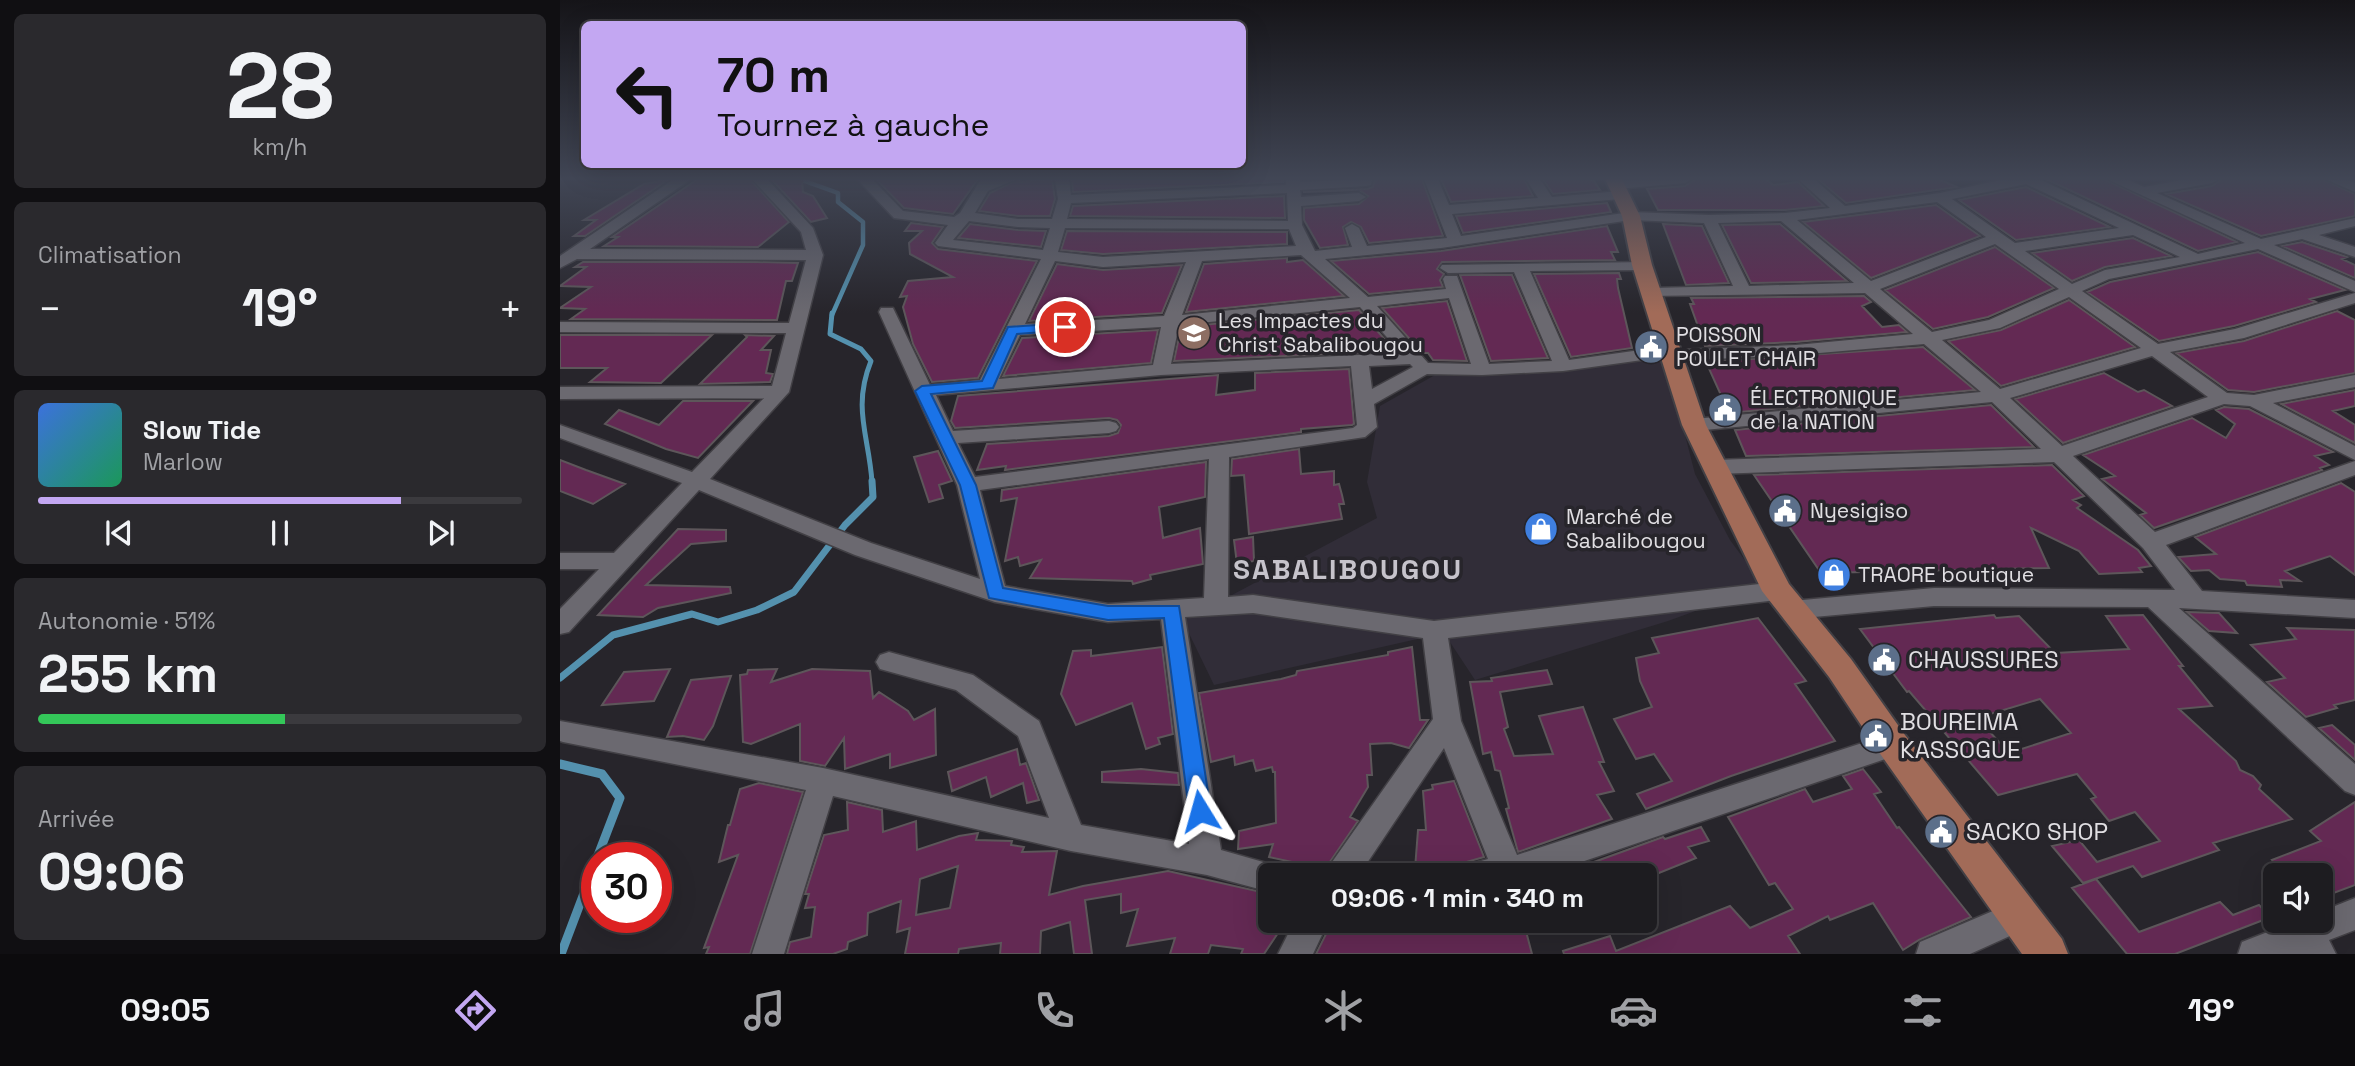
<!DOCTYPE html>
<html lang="fr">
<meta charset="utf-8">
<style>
body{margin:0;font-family:"Space Grotesk",sans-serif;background:#2a292d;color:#f1f3f6;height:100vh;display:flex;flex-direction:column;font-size:26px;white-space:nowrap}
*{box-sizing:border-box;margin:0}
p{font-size:23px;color:#a0a1a5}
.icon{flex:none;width:38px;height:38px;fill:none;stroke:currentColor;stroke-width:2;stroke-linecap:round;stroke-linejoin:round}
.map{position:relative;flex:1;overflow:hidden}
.drawer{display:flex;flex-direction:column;gap:14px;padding:14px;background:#100f12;width:560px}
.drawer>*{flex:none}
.banner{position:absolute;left:21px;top:21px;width:665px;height:147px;border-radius:10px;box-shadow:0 7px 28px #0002,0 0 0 2px #3b3a3e;background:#c3a7f2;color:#111;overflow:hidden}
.tools{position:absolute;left:1703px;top:863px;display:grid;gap:14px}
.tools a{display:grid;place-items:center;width:70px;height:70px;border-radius:10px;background:#1d1c20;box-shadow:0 7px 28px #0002,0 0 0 2px #3b3a3e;font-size:35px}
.speed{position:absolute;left:21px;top:842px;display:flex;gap:14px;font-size:35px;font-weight:700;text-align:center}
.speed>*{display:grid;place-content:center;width:91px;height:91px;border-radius:50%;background:#1d1c20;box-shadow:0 7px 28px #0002,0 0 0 2px #3b3a3e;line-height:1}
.speed .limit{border:10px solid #d22;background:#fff;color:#111}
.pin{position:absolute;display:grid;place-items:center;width:60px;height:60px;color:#fff;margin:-30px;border:4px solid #fff;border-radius:50%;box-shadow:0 2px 7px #0007}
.me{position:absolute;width:77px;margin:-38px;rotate:352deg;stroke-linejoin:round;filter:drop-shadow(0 0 5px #0008)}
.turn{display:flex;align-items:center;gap:24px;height:147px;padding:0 21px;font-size:32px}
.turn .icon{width:91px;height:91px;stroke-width:2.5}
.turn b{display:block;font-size:49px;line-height:60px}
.big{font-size:52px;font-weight:800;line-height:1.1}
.drawer .widget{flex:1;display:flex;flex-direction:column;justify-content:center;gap:10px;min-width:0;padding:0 24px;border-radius:10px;background:#2a292d}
.drawer .dial{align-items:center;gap:0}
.dial b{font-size:91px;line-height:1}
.song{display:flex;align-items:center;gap:21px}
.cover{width:84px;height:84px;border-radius:10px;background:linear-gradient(135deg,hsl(220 70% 55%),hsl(150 70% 35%))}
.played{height:7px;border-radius:4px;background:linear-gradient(90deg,#c3a7f2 75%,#3b3a3e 75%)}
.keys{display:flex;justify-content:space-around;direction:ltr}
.heat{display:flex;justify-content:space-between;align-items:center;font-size:38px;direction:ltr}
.charge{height:10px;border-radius:5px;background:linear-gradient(90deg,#34c759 51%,#3b3a3e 0)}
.trip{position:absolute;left:698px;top:863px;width:399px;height:70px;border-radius:10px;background:#1d1c20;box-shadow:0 7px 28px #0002,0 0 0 2px #3b3a3e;font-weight:800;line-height:70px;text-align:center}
.tab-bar{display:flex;height:112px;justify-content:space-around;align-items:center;background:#0c0b0d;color:#a0a1a5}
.tab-bar .icon{width:49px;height:49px}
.tab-bar .current{color:#c3a7f2}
.tab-bar b{font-size:32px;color:#f1f3f6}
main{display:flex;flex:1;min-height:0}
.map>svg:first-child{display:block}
.built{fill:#312d38}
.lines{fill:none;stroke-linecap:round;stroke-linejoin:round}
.stream-far3{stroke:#5491ae;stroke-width:4.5}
.stream-far2{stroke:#5491ae;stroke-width:5}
.stream-far1{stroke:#5491ae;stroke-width:7}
.stream{stroke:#5491ae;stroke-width:9}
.building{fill:#632953;stroke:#5d565a;stroke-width:2;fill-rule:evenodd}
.minor-casing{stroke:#424045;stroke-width:3}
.major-casing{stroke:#424045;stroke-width:4}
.minor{fill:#6b6970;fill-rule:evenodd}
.major{fill:#a26b58;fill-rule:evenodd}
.route{fill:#1a73e8;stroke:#114b97;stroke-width:2}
.labels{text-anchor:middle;stroke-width:7;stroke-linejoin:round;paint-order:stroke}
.poi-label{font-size:21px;fill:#e1dfe3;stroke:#27252b;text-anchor:start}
.near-poi-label{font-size:24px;fill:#e1dfe3;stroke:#27252b;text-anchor:start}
.district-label{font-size:28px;font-weight:bold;letter-spacing:2px;fill:#c6c3cb;stroke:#27252b}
</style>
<main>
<section class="drawer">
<div class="widget dial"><b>28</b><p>km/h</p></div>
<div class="widget"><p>Climatisation</p>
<div class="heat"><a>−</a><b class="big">19°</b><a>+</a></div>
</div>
<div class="widget">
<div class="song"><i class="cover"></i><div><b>Slow Tide</b><p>Marlow</p></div></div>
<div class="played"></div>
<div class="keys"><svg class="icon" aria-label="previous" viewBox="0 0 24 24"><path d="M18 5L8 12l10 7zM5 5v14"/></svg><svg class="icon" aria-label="pause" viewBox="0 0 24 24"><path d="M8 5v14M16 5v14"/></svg><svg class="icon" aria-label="next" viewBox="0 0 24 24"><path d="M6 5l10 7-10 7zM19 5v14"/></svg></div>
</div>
<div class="widget"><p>Autonomie · 51%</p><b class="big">255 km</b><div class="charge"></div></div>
<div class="widget"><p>Arrivée</p><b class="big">09:06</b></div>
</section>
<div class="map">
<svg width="1795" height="954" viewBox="0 0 1795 954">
<rect width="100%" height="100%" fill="#27252b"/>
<path class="built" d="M1105 357 1135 474 1170 540 1204 586 1108 621 915 680 884 633 654 685 623 621 817 518 807 482 820 406 875 375 900 376 986 371Z"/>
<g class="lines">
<path class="stream-far3" d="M239 179 278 193V202L303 222V245L272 315"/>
<path class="stream-far2" d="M272 313 270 334 301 349 311 361C292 408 309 436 312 482"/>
<path class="stream-far1" d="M0 678 53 635 132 614 158 622 197 610 234 592 285 525 313 497 312 481"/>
<path class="stream" d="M0 764 42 774 60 798 37 858
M1 954 37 859"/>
</g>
<path class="building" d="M138 179H190L229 222 198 247 44 246 58 237H52Z
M211 179H242L243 192 253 196 267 218 251 222Z
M316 179H418L393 214 344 208Z
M459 179 460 182 492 179 495 199 490 216H458L419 211 430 193Z
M512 179H723V182L513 192Z
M815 179H862L883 236 809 243 801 227 791 222 783 227 788 245 760 248 744 220V208L799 204 808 196 799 190 743 192 807 189 813 187Z
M881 179H964L973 196 891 202Z
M983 179H1030L1034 181 1040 190 993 194Z
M1135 179H1206L1213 185 1238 182 1264 206 1225 210H1098L1087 189 1125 186Z
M1262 179H1378L1397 187 1286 203 1259 180Z
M1486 179H1544L1677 242 1638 251Z
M1662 179H1763L1795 194V216L1701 236 1606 194 1652 186Z
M100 181H106L25 236H14L36 220H24L84 184Z
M1466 187 1550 227 1456 240 1399 200Z
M724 196 725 218 510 216 513 206Z
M1047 203 1051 212 903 233 896 216Z
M1376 205 1420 236 1311 278 1243 222Z
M351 223 383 227 372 243 378 249 477 261 418 378 372 382 353 344 343 307 347 296 340 297 348 281 393 277 350 254 349 243 362 231H345Z
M410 224 458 230 486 231 481 247 398 238Z
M1103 224 1142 226 1169 283 1126 285Z
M1220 224 1287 281 1191 283 1162 225Z
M1047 226 1058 252H1051L1055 260 882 262 877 269 884 274 880 280 883 287 809 294 771 261 881 251Z
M507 231 727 232V244L543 254 501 250Z
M1573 238 1611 256 1545 267 1512 281 1472 253Z
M1742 242 1787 257 1782 259 1795 265V278L1722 246Z
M1435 247 1494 288 1428 317 1373 329 1325 290Z
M1698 252 1785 290 1750 299 1756 302 1674 326 1599 341 1527 292 1550 282Z
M727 258V262L743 260 784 296 626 312 644 264Z
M23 262H197L238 263 232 281H226L217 320 11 319 25 309 0 308 31 287 0 286 26 267H15Z
M497 264 543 270 622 265 602 313 469 321Z
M1059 273 1061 279H1057L1058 288 1072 348 1011 357 974 274Z
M900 275H952L988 358 931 361Z
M1304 296 1311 302 1302 306 1322 327 1339 325 1347 332 1236 342 1145 346 1130 304H1134L1131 298Z
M1509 300 1575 347 1441 386 1388 341 1441 330Z
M887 301 907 361 873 360 868 353H862L822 308Z
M799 310 835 351 614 361 621 327Z
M1777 311 1795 320V373L1694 392 1668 390 1616 353 1684 341Z
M598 330 591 363 443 376 462 338Z
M0 335H152L101 383 30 382 47 368H0Z
M185 335 214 336 201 350H211L206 373 213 374 210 382 140 384 187 337Z
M1363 347 1415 390 1169 413 1146 362Z
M789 369 794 424 792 425 741 429V432L445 470 446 466 417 470 427 444 549 436 558 433 561 425 557 420 549 418 395 428 391 421 398 396 658 375 656 395 695 390V373Z
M1544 373 1578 392 1584 390 1612 406 1503 443 1455 399Z
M1795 390V406L1773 411 1795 425V443L1721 404Z
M123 401H193L138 458 106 449 45 424 59 410 99 425Z
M1431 405 1474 447 1186 456 1175 430Z
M1664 407 1689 409 1773 452 1755 456 1769 465 1760 468 1762 470 1594 528 1580 515 1586 513 1542 479 1555 476 1523 455 1632 418 1666 438 1675 424 1656 410Z
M739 449 741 474 774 471V485L779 484 782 495 784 504H779L782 519 689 534 684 475 671 476 672 459Z
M378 451 392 481 379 485 383 498 369 502 354 457Z
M0 460 26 470 65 484 33 504 0 491Z
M646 462 645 497 599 507 603 538 640 528 643 564 590 575 591 579 573 584 572 581 470 578 481 560 460 566 458 557 445 561 457 498 441 501 442 490Z
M1492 465 1524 496 1513 500 1521 505 1517 508 1578 550 1591 566 1579 568 1582 572 1539 574 1519 551 1471 528 1489 568 1261 573 1194 475Z
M1781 483 1795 492V575L1770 556 1725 571 1740 581 1720 580 1722 587 1687 585 1685 581 1660 579 1649 570 1631 571 1618 557 1656 554 1635 537Z
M118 529 166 530V541L131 544 86 585 170 587 171 593 98 608 83 617 38 615Z
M693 537 694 561 677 564 674 540Z
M1627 612 1659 613 1677 633 1649 631Z
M1434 615 1436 618 1459 616 1495 653 1569 649 1546 616 1583 615 1623 666H1619L1652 706 1619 709 1676 761 1680 770 1693 776 1701 785 1699 789 1732 819 1653 843 1659 850 1582 877 1573 866 1523 883 1492 846 1519 840 1537 862 1600 841 1575 812 1549 821 1531 799 1536 797 1517 774 1438 795 1349 691 1347 692 1300 629ZM1480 699 1511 733 1449 753 1417 718Z
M1198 618 1246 681 1235 684 1275 741 1171 776 1086 809 1077 794 1112 781 1094 754 1076 759 1054 719 1092 707 1080 681 1076 658 1099 653 1092 638Z
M1727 628 1795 630V700L1774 705 1777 708 1746 717 1707 682 1725 678 1691 645 1736 639Z
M602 647 613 734 598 738 600 744 586 749 572 703 516 725 501 694 513 651 531 650V656Z
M852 647 860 720H868L849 748 831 743 810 744 812 775H807L808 787 790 817 798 821 765 869 709 857 713 844 678 849 679 831 716 823 715 772H713L712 767 696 771 693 760 675 765 674 756 651 762 639 693 721 679 736 675 737 671 828 655V652Z
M110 669 94 701 42 705 64 672Z
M217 669 211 682 252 669 310 671 313 698 319 692 348 711 354 720 375 709 376 755 330 768V754L285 769 284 738 265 766 240 761V724L191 744 183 742 180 675 187 674 188 670Z
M987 670 992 684 940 692 948 727 944 729 954 756 993 754 979 716 1023 707 1044 762H1039L1054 791 1037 795 1052 819 958 852 946 809 949 808 940 771 935 770 931 752 923 754 910 682 932 681 931 678Z
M171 676 153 726 144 740 123 736 107 737 131 680Z
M1772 725 1795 745V760L1759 728Z
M457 749 460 765 466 763 479 800 467 803 463 783 431 797 426 777 392 791 388 772Z
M581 769 618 773 619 785 542 782V772Z
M1303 769 1321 792 1314 794 1337 828 1339 827 1411 917 1359 940 1343 950 1313 903 1270 920 1268 916 1228 936 1240 954H1004L1003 951 1050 936 1056 951 1170 906 1190 928 1233 909 1215 883 1209 885 1168 817 1245 789 1253 802 1292 789 1283 776Z
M894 781 924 857 906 862 903 867 855 869 858 830H866L863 791 873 789 872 785Z
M199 783 243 792 190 954H146L149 947 144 948 178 855 159 862 168 825H170L180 789Z
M287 802 322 810 323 832 356 821 357 850 399 836 418 833 416 840 452 841 451 845 464 847 462 852 497 851 489 895 523 886 608 871 710 894V923L722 927 704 954H681L683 949 651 945 648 954H610L615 938 567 946 578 909 561 913V894L525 900 532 954H514L510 922 481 931 480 954H440L441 943 399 949 398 954H345L350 928 337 932 341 901 308 913 307 935 288 942 287 949 273 954H227L230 942 251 937 255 907 245 908 249 894H245L264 835 288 830ZM398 866 390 908 356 915 360 879Z
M1795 802V885L1760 898V875H1727L1712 860 1761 841 1750 831Z
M1141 827 1149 841 1128 847 1136 858 1094 875H998L1103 837 1105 839Z
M1536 879 1579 932 1660 902 1673 915 1699 905 1711 917 1615 954H1567L1512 888Z
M773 920H963L972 954H756Z"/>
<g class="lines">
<g class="minor-casing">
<path id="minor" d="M114 179H131L30 249 246 250 241 232 192 179H207L253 228 263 255 229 392 150 479 311 543 420 579 397 485 319 312 321 308H333L370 385 420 380 481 259 378 246 375 243 388 225 334 218 297 179H312L343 211 394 217 400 213 421 179H457L428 191 415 213 458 219H492L498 199 495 179H509L511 195 726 185V179H740V182L812 179 811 185 806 186 740 190 741 197 799 193 806 197 799 201 741 206 742 225 755 251 792 247 785 228 792 224 799 228 807 246 887 238 864 179H878L889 205 978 198 966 179H980L992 197 1060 191 1067 195 1060 199 892 214 901 236 1071 212 1149 215 1225 213 1270 208 1238 179H1254L1285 206 1380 193 1446 179H1479L1638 254 1685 243 1547 179H1566L1584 187 1628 179H1659L1652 183 1597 193 1701 239 1795 218V226L1759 235 1795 247V257L1742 239 1714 245 1795 281V292L1698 249 1549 279 1522 291 1598 344 1675 329 1795 293V303L1684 338 1610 352 1667 393 1694 395 1795 375V387L1713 403 1795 446V460L1690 406 1664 404 1513 456 1595 532 1795 461V475L1606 545 1642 591 1795 600V618L1619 608 1795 764V795L1785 791 1588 607 1374 606 1232 619 1223 616 1220 610 1223 604 1232 601 1374 588 1615 590 1583 548 1494 462 1155 474 1148 472 1145 467 1148 462 1155 460 1481 449 1432 402 1134 431 1127 429 1124 425 1127 421 1134 419 1421 392 1364 344 1236 355 1112 361 1104 357 1003 371 922 375 867 374 814 404 817 427 805 437 669 457 668 597 693 595 874 621 1217 582 1225 585 1229 591 1225 597 1217 600 888 638 901 721 957 855 1333 733 1343 737 1347 745 1343 753 983 875H902L907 865 928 859 884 748 799 875H765L770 865 873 719 863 638 693 613 625 617 661 850 721 867 725 875H710V892L647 875 511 851 273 796 224 954H192L246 790 3 742 0 741V721L263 768 489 818 458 736 396 690 320 669 316 662 320 655 329 652 413 675 479 721 521 825 629 844 601 619 548 622 435 602 295 555 139 490 9 632 0 634V609L39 569H0V553H54L122 483 0 438V425L132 472 204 398 0 399V387L212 386 226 333 0 332V322L229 323 246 260 17 259 0 268V256ZM1466 184 1559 228 1455 243 1392 199ZM727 193 728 221 507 219 511 203ZM1377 202 1426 237 1311 281 1237 220ZM1071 220 1144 223 1173 286 1092 288 1086 290 1084 293 1086 296 1305 293 1353 334 1236 345 1117 350 1109 346 1009 360 970 271 1082 270 1088 268 1090 265 1088 262 882 265 880 268 888 273 954 272 992 361 929 364 897 276H885L883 279 886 289 808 297 765 259 881 248ZM409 221 458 227 490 228 483 250 393 240ZM1221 221 1294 283 1189 286 1158 223ZM505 228 729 229 736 246 543 257 498 252ZM1573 235 1620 257 1545 270 1512 284 1465 251ZM1435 244 1499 289 1429 320 1372 332 1320 289ZM741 255 790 298 622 315 642 261ZM495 261 543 267 626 262 604 316 465 324ZM1509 297 1581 348 1440 389 1382 340 1440 328ZM889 298 911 364 868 363 817 306ZM800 307 841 353 611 364 619 325ZM601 327 593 365 439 379 460 335ZM1592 356 1648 397 1502 446 1450 398ZM850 364 853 367 812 389 809 366ZM791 366 797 425 793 428 415 477 398 443 549 433 556 431 559 427 556 423 549 421 393 431 376 395 601 375ZM649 459 644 598 548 604 445 586 420 490Z
M1074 179H1132L1125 183 1056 189 1049 185 1056 181Z
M1765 179H1785L1795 183V192Z
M1795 898V930L1769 940 1776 954H1678L1682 942 1738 920H1760V912Z
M1461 899 1472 904 1477 915 1472 926 1410 954H1356L1360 942Z
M735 920H769L753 954H718Z"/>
</g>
<g class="major-casing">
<path id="major" d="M1045 179H1062L1080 216 1092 265 1146 425 1229 584 1291 659 1345 735 1502 939 1508 954H1462L1321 755 1269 677 1202 591 1122 425 1072 265 1062 216Z"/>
</g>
<use href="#minor" class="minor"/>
<use href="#major" class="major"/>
</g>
<linearGradient id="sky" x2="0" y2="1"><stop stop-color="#151418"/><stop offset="0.57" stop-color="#414655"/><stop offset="1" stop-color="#414655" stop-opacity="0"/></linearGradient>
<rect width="1795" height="313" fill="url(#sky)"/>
<path class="route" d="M505 323 512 327 510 330 457 334 433 388 371 394 416 485 443 588 548 606H619L651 811 648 818 640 821 632 818 629 811 604 618 548 620 429 598 400 485 355 391 362 386 422 381 448 327Z"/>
<defs>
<g id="school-disc" transform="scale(1.75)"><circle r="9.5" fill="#8d6e63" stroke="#27252b"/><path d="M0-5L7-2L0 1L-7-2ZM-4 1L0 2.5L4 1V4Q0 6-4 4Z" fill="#fff"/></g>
<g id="civic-disc" transform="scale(1.75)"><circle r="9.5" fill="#5c6f8a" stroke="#27252b"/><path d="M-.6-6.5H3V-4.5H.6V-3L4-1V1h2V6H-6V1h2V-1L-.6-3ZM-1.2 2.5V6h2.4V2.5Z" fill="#fff"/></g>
<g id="shop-disc" transform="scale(1.75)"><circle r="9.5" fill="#3f7fe0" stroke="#27252b"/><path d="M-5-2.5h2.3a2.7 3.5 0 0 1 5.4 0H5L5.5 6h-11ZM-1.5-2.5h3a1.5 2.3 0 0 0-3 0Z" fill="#fff"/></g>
</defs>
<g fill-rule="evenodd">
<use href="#school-disc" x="634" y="333"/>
<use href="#civic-disc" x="1091" y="347"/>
<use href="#civic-disc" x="1165" y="410"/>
<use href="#civic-disc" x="1225" y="511"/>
<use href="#shop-disc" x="981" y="529"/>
<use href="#shop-disc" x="1274" y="575"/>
<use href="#civic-disc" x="1324" y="660"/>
<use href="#civic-disc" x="1316" y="736"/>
<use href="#civic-disc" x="1381" y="832"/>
</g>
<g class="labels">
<g class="poi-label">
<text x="658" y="328">Les Impactes du<tspan x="658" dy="24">Christ Sabalibougou</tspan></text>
<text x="1116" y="342">POISSON<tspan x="1116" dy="24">POULET CHAIR</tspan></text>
<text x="1190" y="405">ÉLECTRONIQUE<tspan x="1190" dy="24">de la NATION</tspan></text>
<text x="1250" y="518">Nyesigiso</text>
<text x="1006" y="524">Marché de<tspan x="1006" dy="24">Sabalibougou</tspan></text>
<text x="1298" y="582">TRAORE boutique</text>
</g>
<g class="near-poi-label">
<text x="1348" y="668">CHAUSSURES</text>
<text x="1340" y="730">BOUREIMA<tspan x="1340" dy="28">KASSOGUE</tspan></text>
<text x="1406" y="840">SACKO SHOP</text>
</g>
<g class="district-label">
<text x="788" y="579">SABALIBOUGOU</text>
</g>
</g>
</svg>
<div class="tools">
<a><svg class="icon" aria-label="sound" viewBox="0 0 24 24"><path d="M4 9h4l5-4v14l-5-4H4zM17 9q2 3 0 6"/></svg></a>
</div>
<div class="speed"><div class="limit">30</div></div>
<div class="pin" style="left:505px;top:327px;background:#d93025"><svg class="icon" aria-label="arrive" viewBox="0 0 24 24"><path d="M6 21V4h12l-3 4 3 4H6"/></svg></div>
<svg class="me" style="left:640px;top:811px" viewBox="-20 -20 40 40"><path d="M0-17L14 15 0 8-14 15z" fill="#1a73e8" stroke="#fff" stroke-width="4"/></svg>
<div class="trip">09:06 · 1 min · 340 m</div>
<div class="banner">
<div class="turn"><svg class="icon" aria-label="left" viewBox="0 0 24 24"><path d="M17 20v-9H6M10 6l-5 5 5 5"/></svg><div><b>70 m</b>Tournez à gauche</div></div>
</div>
</div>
</main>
<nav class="tab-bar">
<b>09:05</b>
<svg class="icon current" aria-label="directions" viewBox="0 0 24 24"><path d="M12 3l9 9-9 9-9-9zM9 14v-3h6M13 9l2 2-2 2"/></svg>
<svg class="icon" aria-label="music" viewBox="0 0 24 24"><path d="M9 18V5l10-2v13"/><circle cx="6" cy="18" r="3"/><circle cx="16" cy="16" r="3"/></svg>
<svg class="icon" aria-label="phone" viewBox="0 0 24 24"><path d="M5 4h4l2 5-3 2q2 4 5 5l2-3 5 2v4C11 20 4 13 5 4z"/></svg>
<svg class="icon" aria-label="climate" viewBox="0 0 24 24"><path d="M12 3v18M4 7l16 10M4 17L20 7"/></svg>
<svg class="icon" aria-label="car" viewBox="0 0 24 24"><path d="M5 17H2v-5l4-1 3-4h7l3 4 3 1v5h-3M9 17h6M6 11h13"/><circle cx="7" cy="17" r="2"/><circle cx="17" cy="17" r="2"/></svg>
<svg class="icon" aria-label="filters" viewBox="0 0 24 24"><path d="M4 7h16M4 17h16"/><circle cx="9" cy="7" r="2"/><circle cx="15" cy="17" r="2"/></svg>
<b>19°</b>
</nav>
